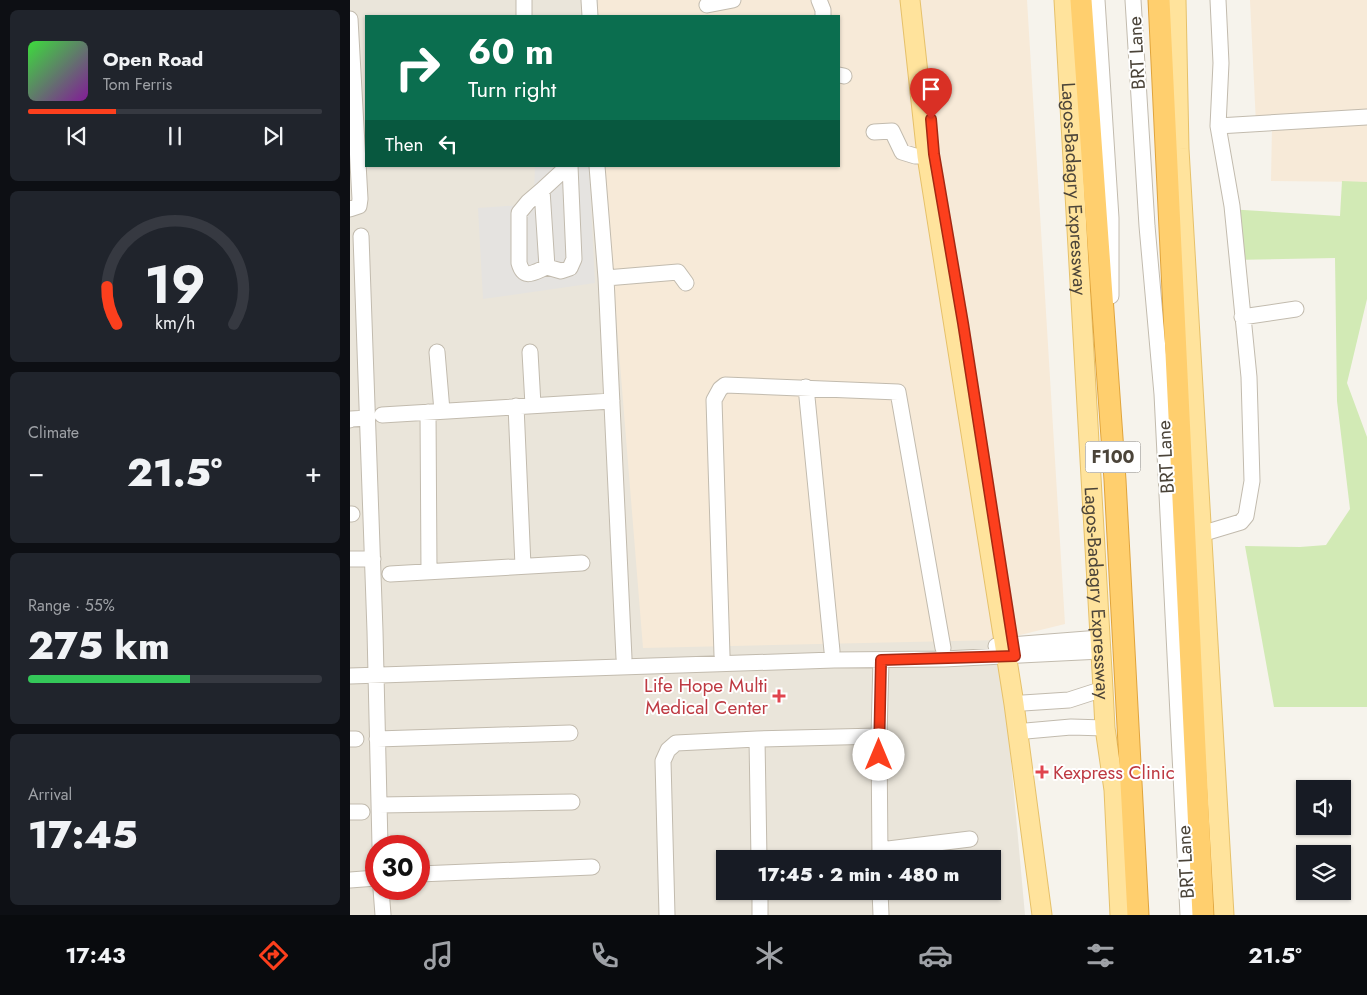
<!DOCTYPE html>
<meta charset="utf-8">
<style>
body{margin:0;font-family:Jost,sans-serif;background:#20242c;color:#f1f3f6;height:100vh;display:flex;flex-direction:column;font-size:19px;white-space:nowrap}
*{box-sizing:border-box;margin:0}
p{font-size:16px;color:#9ea1a6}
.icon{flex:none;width:28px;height:28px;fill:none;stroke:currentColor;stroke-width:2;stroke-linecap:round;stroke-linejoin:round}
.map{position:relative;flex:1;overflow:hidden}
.details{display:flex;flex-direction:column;gap:10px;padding:10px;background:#0d0f14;width:350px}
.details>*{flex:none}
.guide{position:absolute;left:15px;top:15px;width:475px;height:152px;border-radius:0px;box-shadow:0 1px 4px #0004;background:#0b6e4f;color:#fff;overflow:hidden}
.tools{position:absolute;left:946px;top:780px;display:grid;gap:10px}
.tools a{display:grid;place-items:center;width:55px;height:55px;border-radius:0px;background:#171b24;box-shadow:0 1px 4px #0004;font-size:25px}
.speed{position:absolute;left:15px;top:835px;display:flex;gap:10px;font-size:25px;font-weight:700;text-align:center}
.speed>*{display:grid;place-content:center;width:65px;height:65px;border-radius:50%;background:#171b24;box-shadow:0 1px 4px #0004;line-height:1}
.speed .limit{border:8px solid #d22;background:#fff;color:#111}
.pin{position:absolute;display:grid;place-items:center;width:42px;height:42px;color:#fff;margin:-51px -21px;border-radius:50% 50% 50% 0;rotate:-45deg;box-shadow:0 0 5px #0007}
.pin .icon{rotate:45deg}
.me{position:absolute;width:55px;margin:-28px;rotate:0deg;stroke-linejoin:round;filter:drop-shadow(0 0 4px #0008)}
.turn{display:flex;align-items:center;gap:18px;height:105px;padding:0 20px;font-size:22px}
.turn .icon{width:65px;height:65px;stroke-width:2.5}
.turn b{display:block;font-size:35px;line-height:42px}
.then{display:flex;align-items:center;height:48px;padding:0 20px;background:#0003;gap:10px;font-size:19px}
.big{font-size:38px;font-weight:800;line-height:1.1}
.details .card{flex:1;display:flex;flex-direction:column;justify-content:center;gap:8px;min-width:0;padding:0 18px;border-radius:8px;background:#20242c}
.details .dial{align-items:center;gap:0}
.dial svg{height:130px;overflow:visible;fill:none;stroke:#363941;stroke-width:7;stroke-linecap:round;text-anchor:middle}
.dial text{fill:#f1f3f6;stroke:none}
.song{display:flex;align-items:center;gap:15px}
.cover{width:60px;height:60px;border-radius:8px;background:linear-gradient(135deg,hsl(120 70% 55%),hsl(290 70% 35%))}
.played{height:5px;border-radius:2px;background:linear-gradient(90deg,#fc3f1d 30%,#363941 30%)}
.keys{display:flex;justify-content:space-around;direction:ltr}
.heat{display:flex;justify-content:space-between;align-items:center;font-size:28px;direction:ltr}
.charge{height:8px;border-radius:4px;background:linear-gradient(90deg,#34c759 55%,#363941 0)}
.trip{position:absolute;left:366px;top:850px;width:285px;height:50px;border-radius:0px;background:#171b24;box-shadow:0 1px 4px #0004;font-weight:800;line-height:50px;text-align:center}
.menu{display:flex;height:80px;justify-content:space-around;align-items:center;background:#090b0e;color:#9ea1a6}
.menu .icon{width:35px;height:35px}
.menu .selected{color:#fc3f1d}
.menu b{font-size:22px;color:#f1f3f6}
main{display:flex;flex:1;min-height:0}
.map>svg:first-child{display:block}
.residential{fill:#eae5da;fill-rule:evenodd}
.commercial{fill:#f7ead8}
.green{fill:#d2eab5}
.parking{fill:#e5e3e0}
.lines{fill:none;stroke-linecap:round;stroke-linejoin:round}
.minor-casing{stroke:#c2bbae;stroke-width:17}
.major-casing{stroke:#e6c16a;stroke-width:21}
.highway-casing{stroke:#e0a43c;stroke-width:23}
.minor{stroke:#fff;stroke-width:15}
.major{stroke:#ffe39c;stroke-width:19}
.highway{stroke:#ffcf6e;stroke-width:21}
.route-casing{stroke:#a42913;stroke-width:12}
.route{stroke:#fc3f1d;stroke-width:9}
.health-dot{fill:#e0444e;stroke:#fff;stroke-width:2}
.labels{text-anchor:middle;stroke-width:4;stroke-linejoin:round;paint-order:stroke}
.shield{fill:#fff;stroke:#817c74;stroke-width:1}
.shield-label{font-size:18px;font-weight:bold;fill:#4b4439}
.street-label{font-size:19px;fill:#4b4439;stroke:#fff}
.health-label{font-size:19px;fill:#be3a42;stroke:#fff;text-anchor:end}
</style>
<main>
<section class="details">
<div class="card">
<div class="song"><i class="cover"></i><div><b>Open Road</b><p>Tom Ferris</p></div></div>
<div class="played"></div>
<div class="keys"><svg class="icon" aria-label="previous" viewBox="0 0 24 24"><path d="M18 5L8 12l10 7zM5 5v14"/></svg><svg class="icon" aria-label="pause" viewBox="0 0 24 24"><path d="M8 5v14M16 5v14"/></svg><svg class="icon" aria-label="next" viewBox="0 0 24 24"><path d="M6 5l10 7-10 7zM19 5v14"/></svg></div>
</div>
<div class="card dial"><svg viewBox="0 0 100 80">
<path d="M14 69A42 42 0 1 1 86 69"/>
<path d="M14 69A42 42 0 0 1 8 46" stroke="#fc3f1d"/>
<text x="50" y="56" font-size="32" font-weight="700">19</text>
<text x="50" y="72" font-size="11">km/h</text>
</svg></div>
<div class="card"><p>Climate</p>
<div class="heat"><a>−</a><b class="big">21.5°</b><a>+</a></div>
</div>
<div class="card"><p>Range · 55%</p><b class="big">275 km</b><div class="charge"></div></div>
<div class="card"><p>Arrival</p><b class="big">17:45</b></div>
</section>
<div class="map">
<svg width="1017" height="915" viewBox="0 0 1017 915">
<rect width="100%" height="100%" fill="#f6f3ec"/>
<path class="residential" d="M0 0H248V16H16V166H254L650 640 675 915H0ZM26 846H69V889H26ZM375 859H642V891H375Z"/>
<path class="commercial" d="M248 0H677L715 624 650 640 293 648 254 166H489V16H248Z
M900 0H1017V182L921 181 922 126 906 124Z"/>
<path class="green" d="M992 181 1017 182V299L997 383 1017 437V707H924L895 546 950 547 976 545 1000 509 987 401 985 258 881 260 877 209 990 216Z"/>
<path class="parking" d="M185 166H239L245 283 133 299 128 208 173 205 184 193Z"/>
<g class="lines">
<g class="minor-casing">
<path id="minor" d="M174 0V16
M239 0 240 16
M469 0 473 10V16
M747 0 761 218V296
M783 0 797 226 812 394 838 915
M357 5 383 0
M0 19 10 199 9 206 0 209
M489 75 494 76
M868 126 1017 117
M524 132 542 131 552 152 565 156H577
M247 166 256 278 274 658
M192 190 178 202 169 213V263C174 281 184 272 197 267L211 271 220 268 224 259 220 166
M11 236 25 631 30 846
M197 267 192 190 218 166
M256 278 328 272 336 283
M892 317 946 309
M87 352 92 411
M180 352 183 405
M456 387 482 651
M166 406 173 566
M78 412 79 571
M32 415 262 401
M0 420 1 419 18 418
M0 514H2
M851 534 891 522 896 516 902 481 899 377 882 206 868 126 871 63 868 0
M0 559H23
M40 574 232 563
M646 646 750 638
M372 655 364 400 370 389 375 385 548 392 593 648
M0 676 484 660 594 659 751 651
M673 703 719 700 753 689
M676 731 721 727 755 728
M0 739H6
M27 739 220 733
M407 739 409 859
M29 805 222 802
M0 812H12
M530 850 620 839
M530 859 529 736 531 660
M69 874 242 867
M0 880 26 878
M31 889 33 915
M410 891V915
M530 891 531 915
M317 915 313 761 318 750 326 743 407 739 529 736"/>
</g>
<g class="major-casing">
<g id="major">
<path d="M560 0 577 156 664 704 692 915"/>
<path id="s1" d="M714 0 753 689 755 728 764 790 770 915"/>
<path d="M826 0 829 149 874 915"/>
</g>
</g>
<g class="highway-casing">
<path id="highway" d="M731 0 765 480 788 915
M809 0 853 915"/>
</g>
<use href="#minor" class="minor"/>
<use href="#major" class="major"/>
<use href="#highway" class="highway"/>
</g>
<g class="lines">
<g class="route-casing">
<path id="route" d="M529 755 531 660 665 656 613 323 584 154 581 119"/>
</g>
<use href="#route" class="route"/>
</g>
<g class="health-dot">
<path d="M426.5 688.5h5v5h5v5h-5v5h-5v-5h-5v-5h5z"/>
<path d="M689.5 764.5h5v5h5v5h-5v5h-5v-5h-5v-5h5z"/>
</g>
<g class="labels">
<rect class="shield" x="735.5" y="441.5" width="55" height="31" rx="4"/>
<g class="shield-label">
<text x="763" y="463">F100</text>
</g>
<g class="street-label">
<text transform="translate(786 53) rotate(-93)" y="7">BRT Lane</text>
<text dy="7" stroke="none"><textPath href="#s1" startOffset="189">Lagos-Badagry Expressway</textPath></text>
<text transform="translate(815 457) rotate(-93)" y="7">BRT Lane</text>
<text dy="7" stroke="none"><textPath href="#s1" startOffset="594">Lagos-Badagry Expressway</textPath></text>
<text transform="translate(835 862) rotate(-93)" y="7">BRT Lane</text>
</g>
<g class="health-label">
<text x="418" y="692">Life Hope Multi<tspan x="418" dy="22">Medical Center</tspan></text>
<text x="703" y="779" text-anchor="start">Kexpress Clinic</text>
</g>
</g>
</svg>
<div class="tools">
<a><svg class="icon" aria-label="sound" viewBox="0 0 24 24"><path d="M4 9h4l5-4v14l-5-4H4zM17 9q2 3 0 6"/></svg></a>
<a><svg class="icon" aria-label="layers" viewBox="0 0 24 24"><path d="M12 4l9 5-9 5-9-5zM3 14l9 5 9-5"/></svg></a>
</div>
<div class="speed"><div class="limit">30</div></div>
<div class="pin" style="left:581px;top:119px;background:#d93025"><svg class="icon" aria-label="arrive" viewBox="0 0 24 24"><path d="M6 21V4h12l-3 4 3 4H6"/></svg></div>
<svg class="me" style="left:529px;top:755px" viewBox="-20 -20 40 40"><circle r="19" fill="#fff"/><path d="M0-13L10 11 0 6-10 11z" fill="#fc3f1d"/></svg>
<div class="trip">17:45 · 2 min · 480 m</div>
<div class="guide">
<div class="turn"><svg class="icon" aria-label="right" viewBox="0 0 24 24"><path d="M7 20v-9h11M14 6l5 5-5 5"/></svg><div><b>60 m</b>Turn right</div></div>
<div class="then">Then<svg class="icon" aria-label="left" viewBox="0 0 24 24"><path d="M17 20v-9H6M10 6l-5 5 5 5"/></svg></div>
</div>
</div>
</main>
<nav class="menu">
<b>17:43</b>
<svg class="icon selected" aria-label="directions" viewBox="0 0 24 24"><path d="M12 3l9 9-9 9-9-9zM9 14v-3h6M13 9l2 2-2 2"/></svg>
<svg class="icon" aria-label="music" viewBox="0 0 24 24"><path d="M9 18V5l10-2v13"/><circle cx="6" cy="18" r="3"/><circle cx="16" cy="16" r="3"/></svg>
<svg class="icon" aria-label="phone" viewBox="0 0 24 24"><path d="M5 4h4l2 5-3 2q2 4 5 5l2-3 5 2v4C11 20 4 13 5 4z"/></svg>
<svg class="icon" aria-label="climate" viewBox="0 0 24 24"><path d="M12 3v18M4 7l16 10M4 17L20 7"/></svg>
<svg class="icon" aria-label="car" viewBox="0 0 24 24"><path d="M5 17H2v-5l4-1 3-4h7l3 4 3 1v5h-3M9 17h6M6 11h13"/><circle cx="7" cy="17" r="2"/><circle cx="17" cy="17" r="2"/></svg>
<svg class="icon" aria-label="filters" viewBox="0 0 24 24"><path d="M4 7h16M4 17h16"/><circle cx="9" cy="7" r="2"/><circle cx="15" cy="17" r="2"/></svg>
<b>21.5°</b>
</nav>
